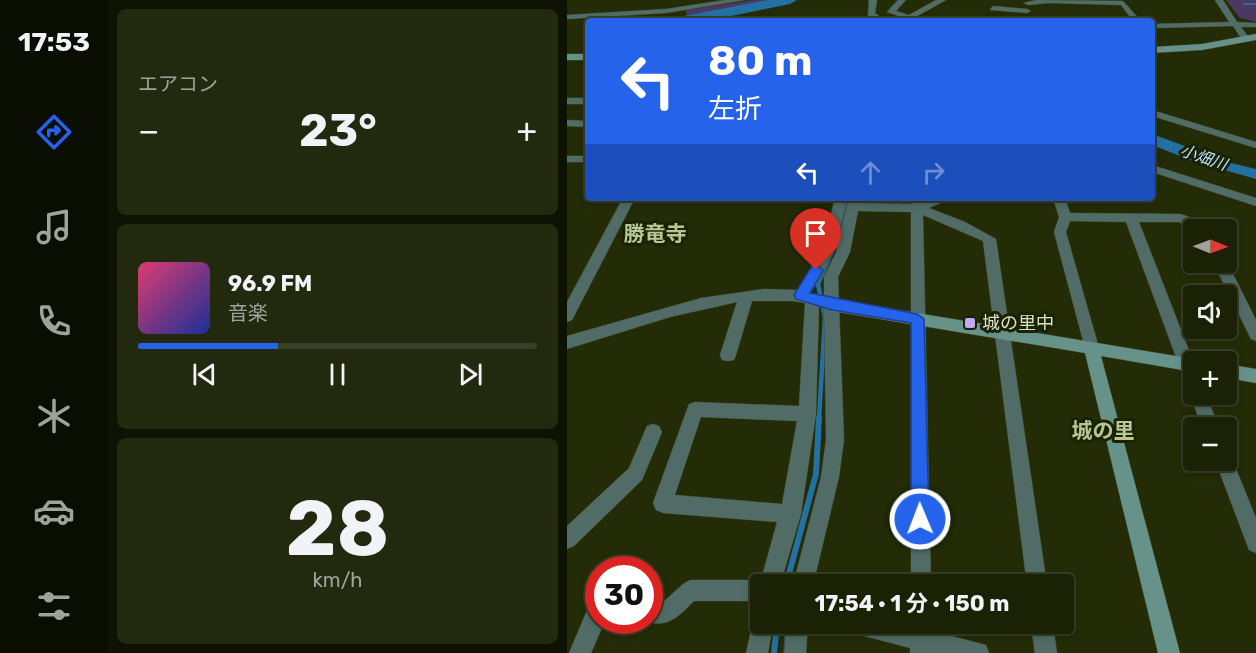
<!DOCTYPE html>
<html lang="ja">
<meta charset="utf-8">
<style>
body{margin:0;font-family:Rubik,"Noto Sans JP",sans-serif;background:#23290f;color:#f1f3f6;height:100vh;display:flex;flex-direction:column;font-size:22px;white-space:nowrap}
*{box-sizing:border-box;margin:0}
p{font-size:20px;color:#9fa39a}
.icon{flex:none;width:33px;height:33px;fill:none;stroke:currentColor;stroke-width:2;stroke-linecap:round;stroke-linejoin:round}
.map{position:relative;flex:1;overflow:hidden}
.side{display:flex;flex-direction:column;gap:9px;padding:9px;background:#0e1203;width:459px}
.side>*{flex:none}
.guide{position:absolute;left:18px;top:18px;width:570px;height:183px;border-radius:6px;box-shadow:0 3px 9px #0003,0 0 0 2px #383e27;background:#2563eb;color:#fff;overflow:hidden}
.needle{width:39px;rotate:91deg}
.controls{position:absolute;left:616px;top:219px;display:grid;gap:12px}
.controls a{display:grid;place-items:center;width:54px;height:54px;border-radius:6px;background:#1a2105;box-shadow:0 3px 9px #0003,0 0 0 2px #383e27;font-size:30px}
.speed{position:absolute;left:18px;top:556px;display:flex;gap:12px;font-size:30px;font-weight:700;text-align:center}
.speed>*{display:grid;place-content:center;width:78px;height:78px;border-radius:50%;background:#1a2105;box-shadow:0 3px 9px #0003,0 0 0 2px #383e27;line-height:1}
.speed .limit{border:9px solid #d22;background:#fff;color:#111}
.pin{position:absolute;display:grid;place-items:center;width:51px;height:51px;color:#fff;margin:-62px -26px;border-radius:50% 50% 50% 0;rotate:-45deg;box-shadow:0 0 6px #0007}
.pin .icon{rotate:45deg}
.me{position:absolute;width:66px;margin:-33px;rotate:359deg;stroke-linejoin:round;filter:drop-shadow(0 0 4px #0008)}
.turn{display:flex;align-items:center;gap:21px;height:126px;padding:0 24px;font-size:27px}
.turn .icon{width:78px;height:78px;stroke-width:2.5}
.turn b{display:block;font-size:42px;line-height:51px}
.lanes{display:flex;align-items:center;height:57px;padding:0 24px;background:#0003;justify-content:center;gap:30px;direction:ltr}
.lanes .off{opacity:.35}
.big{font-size:45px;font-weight:700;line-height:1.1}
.side .tile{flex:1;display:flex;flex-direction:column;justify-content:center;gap:9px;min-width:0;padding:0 21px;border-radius:9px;background:#23290f}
.side .dial{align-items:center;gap:0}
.dial b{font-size:78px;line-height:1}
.song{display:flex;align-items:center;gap:18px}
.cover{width:72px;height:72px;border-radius:9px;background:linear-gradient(135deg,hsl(340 70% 55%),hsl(230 70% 35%))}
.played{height:6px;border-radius:3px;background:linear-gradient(90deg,#2563eb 35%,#383e27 35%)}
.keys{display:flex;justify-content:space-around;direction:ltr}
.heat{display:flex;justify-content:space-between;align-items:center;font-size:33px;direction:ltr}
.trip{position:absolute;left:183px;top:574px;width:324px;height:60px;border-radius:6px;background:#1a2105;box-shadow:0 3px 9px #0003,0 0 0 2px #383e27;font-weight:700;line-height:60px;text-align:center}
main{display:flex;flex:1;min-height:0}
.dock{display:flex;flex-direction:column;width:108px;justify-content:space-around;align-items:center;background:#0a0d02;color:#9fa39a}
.dock .icon{width:42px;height:42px}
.dock .current{color:#2563eb}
.dock b{font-size:27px;color:#f1f3f6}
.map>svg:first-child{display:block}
.green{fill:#4a3962}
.water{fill:#2371a3}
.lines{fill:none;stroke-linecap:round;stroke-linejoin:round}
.stream-far3{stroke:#2371a3;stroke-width:2}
.stream-far2{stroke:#2371a3;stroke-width:4}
.stream-far1{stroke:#2371a3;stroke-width:4.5}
.stream{stroke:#2371a3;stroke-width:6}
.river{fill:#2371a3;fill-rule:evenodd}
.street-casing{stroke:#404926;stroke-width:1}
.secondary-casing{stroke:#404926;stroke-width:1}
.street{fill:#516c66;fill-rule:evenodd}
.secondary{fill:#67928a;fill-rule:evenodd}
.route{fill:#2563eb;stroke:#184099;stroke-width:1.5}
.poi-dot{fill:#c4a7f1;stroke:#1a2200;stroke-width:2}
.labels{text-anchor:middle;stroke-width:6;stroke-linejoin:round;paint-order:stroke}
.far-water-label{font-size:16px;font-style:italic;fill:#bde2fe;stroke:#1a2200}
.poi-label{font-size:18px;fill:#d9e1c7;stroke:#1a2200;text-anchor:start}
.quarter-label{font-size:21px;font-weight:bold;fill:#b7c693;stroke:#1a2200}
</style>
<main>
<nav class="dock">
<b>17:53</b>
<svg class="icon current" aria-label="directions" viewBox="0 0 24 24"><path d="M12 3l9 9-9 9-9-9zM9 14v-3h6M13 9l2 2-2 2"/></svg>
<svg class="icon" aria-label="music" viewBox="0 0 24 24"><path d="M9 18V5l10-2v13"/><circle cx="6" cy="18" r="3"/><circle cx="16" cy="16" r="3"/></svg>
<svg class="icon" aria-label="phone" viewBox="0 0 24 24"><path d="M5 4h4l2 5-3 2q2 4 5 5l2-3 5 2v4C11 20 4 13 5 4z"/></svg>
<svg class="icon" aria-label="climate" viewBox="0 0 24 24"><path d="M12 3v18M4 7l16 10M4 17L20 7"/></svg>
<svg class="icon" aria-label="car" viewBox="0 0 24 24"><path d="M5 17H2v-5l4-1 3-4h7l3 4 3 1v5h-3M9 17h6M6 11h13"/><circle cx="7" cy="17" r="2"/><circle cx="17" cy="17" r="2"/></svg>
<svg class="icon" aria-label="filters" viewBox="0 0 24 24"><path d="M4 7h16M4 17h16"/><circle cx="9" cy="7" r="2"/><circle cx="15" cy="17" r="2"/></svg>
</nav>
<section class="side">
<div class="tile"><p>エアコン</p>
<div class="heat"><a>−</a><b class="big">23°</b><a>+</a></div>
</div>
<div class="tile">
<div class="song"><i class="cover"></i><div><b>96.9 FM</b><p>音楽</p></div></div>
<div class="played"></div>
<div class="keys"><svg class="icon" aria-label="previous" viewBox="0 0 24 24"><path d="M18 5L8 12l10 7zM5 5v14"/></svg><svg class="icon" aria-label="pause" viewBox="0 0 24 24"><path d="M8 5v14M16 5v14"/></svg><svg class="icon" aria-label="next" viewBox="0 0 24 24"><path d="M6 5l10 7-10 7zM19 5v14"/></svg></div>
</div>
<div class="tile dial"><b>28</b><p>km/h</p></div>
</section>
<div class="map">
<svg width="689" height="653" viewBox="0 0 689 653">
<rect width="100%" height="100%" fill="#232c07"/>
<path class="green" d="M186 0H212L120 17 119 10Z
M659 0H689V22L673 18Z"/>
<path class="water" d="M585 134 664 163 689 169V179L626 161 585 145Z"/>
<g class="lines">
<path class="stream-far3" d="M677 4H689"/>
<path class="stream-far2" d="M270 241 282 198"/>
<path class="stream-far1" d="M252 419 258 317 251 284 270 239"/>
<path class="stream" d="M219 585 249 474 252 418
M207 653 210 624"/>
<path class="river" d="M201 0H230L223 4 140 21H109L117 16Z"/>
<g class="street-casing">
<path id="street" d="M158 0H178L99 13 0 19V15L99 9Z
M302 0H310L308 13 319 21H310L301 16Z
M331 0H339L329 11 342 15 369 0H379L343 20 320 12Z
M469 0 556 1 574 21H566L554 5 482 3 461 5 457 3Z
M648 0H656L670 22 689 23V27H674L683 39 682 41H676L666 26 585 28V24L662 22Z
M426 6 460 9 464 11 460 13 423 10Z
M0 98H21V104H0Z
M585 110 689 142V148L585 116Z
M0 120 21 121V127L0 126Z
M0 156H21V162H0Z
M585 165 689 198V206L585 172Z
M56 198H68L5 320 0 322V302Z
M268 198H280C273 231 264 266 243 293L257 297V277L269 252 282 198H294L293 203 344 204 347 198H354L356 202 367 198H385L362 208 398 222 429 239 480 585H460L416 241 356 215 364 585H344V212L291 211 283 252 271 277 277 440 272 477 246 585H226L254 477 259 440 257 305 252 306 249 414 234 514 213 585H194V601H127C112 616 101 629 78 621H82V601L96 602 116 584 123 580H194L210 522 96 513 89 510 86 503 122 404 128 402 232 406 238 303 226 301H185L169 355 167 360 161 361 155 360 153 355 170 302 103 317 0 349V336L134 298 197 289 230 290C251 263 260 231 268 198ZM134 417 230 421 215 504 108 495Z
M486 198H498L503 213 613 214 638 222 642 230H629L612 222H572L627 363V394H639L652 428H635L623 394 625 390 619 384 559 222 503 221 499 232 532 348 529 352H519L487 232 492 217Z
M646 262H660L689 320V341L684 339Z
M86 424 92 426 95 432 75 480 7 546 0 549V526L62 468 80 426Z
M660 453 663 454 689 518V553L682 550 648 460H660Z
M32 598V621H38L24 653H2L24 601Z
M194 614V624H206L201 653H179L187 616Z
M219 624H241L239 653H217Z
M279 624H365V631L419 645 422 653H343V648L282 632Z
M464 624H486L490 653H468Z"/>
</g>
<g class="secondary-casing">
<path id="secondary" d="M689 34V40L635 50 585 53V47L635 44Z
M0 54H21V60H0Z
M265 299 633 360 627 362V372L534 356 613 653H591L518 353 265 311 258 305Z
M660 364 689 369V383L660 378Z"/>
</g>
<use href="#street" class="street"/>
<use href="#secondary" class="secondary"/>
</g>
<path class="route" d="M249 265 256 270 243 293 350 314 357 319 362 519 359 525 353 527 347 525 344 519V323L265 310 229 299 227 295 245 266Z"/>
<rect class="poi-dot" x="397" y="317" width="12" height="12" rx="3"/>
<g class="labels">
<g class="far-water-label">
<text transform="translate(637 157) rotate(19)" y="6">小畑川</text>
</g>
<g class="poi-label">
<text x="415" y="329">城の里中</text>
</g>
<g class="quarter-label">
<text x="88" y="241">勝竜寺</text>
<text x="536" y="438">城の里</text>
</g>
</g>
</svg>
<div class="controls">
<a><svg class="needle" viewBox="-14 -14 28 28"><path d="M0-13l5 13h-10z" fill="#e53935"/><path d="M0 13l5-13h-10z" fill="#9fa39a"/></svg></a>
<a><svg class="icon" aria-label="sound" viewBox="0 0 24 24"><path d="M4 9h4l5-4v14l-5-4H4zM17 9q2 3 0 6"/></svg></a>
<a>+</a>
<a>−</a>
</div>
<div class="speed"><div class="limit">30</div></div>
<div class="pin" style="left:249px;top:270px;background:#d93025"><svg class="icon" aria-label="arrive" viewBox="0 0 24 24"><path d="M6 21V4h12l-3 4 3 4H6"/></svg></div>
<svg class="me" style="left:353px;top:519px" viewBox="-20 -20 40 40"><circle r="17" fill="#2563eb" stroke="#fff" stroke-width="3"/><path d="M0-11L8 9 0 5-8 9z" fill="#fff"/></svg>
<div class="trip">17:54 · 1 分 · 150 m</div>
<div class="guide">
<div class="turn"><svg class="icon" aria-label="left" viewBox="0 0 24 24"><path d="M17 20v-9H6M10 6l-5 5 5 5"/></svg><div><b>80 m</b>左折</div></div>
<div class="lanes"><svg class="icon" aria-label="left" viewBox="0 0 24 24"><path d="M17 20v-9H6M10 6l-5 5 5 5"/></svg><svg class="icon off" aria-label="ahead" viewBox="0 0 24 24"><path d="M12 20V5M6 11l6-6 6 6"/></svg><svg class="icon off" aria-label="right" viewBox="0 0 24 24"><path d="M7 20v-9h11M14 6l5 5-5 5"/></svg></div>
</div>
</div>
</main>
